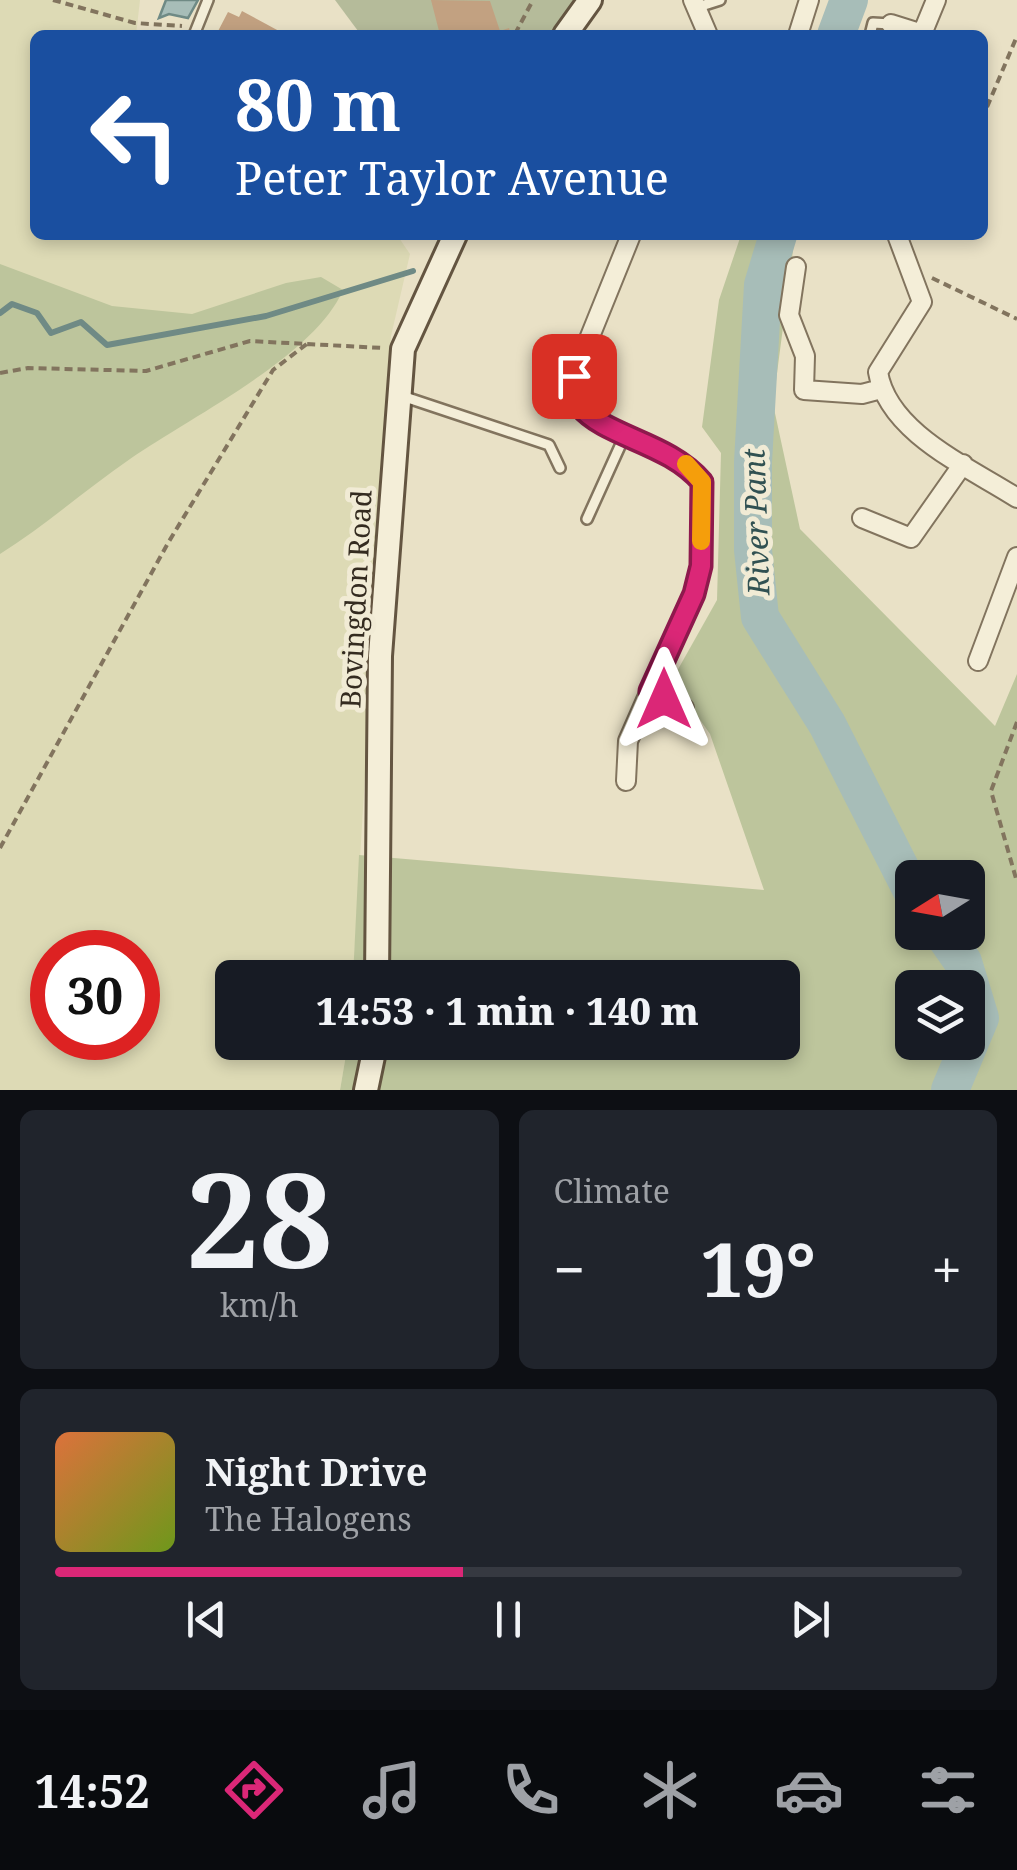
<!DOCTYPE html>
<meta charset="utf-8">
<style>
body{margin:0;font-family:"Noto Serif",serif;background:#20242c;color:#f1f3f6;height:100vh;display:flex;flex-direction:column;font-size:38px;white-space:nowrap}
*{box-sizing:border-box;margin:0}
p{font-size:32px;color:#9ea1a6}
.icon{flex:none;width:55px;height:55px;fill:none;stroke:currentColor;stroke-width:2;stroke-linecap:round;stroke-linejoin:round}
.map{position:relative;height:1090px;overflow:hidden}
.side{display:flex;flex-direction:column;gap:20px;padding:20px;background:#0d0f14;flex:1}
.side>*{flex:none}
.guide{position:absolute;left:30px;top:30px;width:958px;height:210px;border-radius:15px;box-shadow:0 5px 15px #0003;background:#1a4fa0;color:#fff;overflow:hidden}
.needle{width:65px;rotate:259deg}
.controls{position:absolute;left:895px;top:860px;display:grid;gap:20px}
.controls a{display:grid;place-items:center;width:90px;height:90px;border-radius:15px;background:#171b24;box-shadow:0 5px 15px #0003;font-size:50px}
.speed{position:absolute;left:30px;top:930px;display:flex;gap:20px;font-size:50px;font-weight:700;text-align:center}
.speed>*{display:grid;place-content:center;width:130px;height:130px;border-radius:50%;background:#171b24;box-shadow:0 5px 15px #0003;line-height:1}
.speed .limit{border:15px solid #d22;background:#fff;color:#111}
.pin{position:absolute;display:grid;place-items:center;width:85px;height:85px;color:#fff;margin:-42px;border-radius:20px;box-shadow:0 5px 15px #0006}
.me{position:absolute;width:110px;margin:-55px;rotate:0deg;stroke-linejoin:round;filter:drop-shadow(0 0 8px #0008)}
.turn{display:flex;align-items:center;gap:35px;height:210px;padding:0 40px;font-size:45px}
.turn .icon{width:130px;height:130px;stroke-width:2.5}
.turn b{display:block;font-size:70px;line-height:85px}
.big{font-size:75px;font-weight:800;line-height:1.1}
.side .widget{flex:1;display:flex;flex-direction:column;justify-content:center;gap:15px;min-width:0;padding:0 35px;border-radius:15px;background:#20242c}
.side .dial{align-items:center;gap:0}
.dial b{font-size:130px;line-height:1}
.song{display:flex;align-items:center;gap:30px}
.cover{width:120px;height:120px;border-radius:15px;background:linear-gradient(135deg,hsl(20 70% 55%),hsl(80 70% 35%))}
.played{height:10px;border-radius:5px;background:linear-gradient(90deg,#db2777 45%,#363941 45%)}
.keys{display:flex;justify-content:space-around;direction:ltr}
.heat{display:flex;justify-content:space-between;align-items:center;font-size:55px;direction:ltr}
.side .tiles{flex:1;display:grid;gap:20px;grid-template-columns:1fr 1fr}
.widget:last-child{grid-column:span 2}
.trip{position:absolute;left:215px;top:960px;width:585px;height:100px;border-radius:15px;background:#171b24;box-shadow:0 5px 15px #0003;font-weight:800;line-height:100px;text-align:center}
.tabs{display:flex;height:160px;justify-content:space-around;align-items:center;background:#090b0e;color:#9ea1a6}
.tabs .icon{width:70px;height:70px}
.tabs .active{color:#db2777}
.tabs b{font-size:45px;color:#f1f3f6}
.map>svg:first-child{display:block}
.farmland{fill:#dddab5;fill-rule:evenodd}
.green{fill:#bdc59c;fill-rule:evenodd}
.cemetery{fill:#b5bb9a}
.water{fill:#a7bdb8;stroke:#6f8a85;stroke-width:2.5}
.lines{fill:none;stroke-linecap:round;stroke-linejoin:round}
.stream{stroke:#6f8a85;stroke-width:6}
.river{stroke:#a7bdb8;stroke-width:38}
.building{fill:#c2a181}
.lane-casing{stroke:#82745e;stroke-width:14}
.street-casing{stroke:#82745e;stroke-width:22}
.secondary-casing{stroke:#645541;stroke-width:28}
.path{stroke:#82745e;stroke-width:4;stroke-dasharray:8 5;stroke-linecap:butt}
.lane{stroke:#f4eed8;stroke-width:9}
.street{stroke:#f4eed8;stroke-width:18}
.secondary{stroke:#f4eed8;stroke-width:22}
.route-casing{stroke:#8e194d;stroke-width:25}
.route{stroke:#db2777;stroke-width:18}
.slow{stroke:#f59e0b;stroke-width:18}
.labels{text-anchor:middle;stroke-width:10;stroke-linejoin:round;paint-order:stroke}
.street-label{font-size:28px;fill:#342b20;stroke:#f1ebd5}
.water-label{font-size:30px;font-style:italic;fill:#315152;stroke:#f1ebd5}
</style>
<div class="map">
<svg width="1017" height="1090" viewBox="0 0 1017 1090">
<rect width="100%" height="100%" fill="#e9e1c6"/>
<path class="farmland" d="M0 0H140L136 35H35V235H397L410 254 391 336 353 977 232 978V1042L348 1043 340 1090H0ZM52 952H138V1038H52Z"/>
<path class="green" d="M741 235H795L773 404 800 529 995 726 1017 674V1090H340L348 1043 782 1042V978L353 977 359 855 764 890 710 734 672 680 717 600 721 453 702 427 719 300ZM912 878H968V932H912ZM912 988H968V1042H912Z
M0 264 112 306 192 314 286 283 321 277 343 290C314 357 190 417 130 459 85 490 46 525 0 554Z"/>
<path class="cemetery" d="M335 0H579L555 35H361Z"/>
<path class="water" d="M166 0H198L188 18 169 14 159 18Z"/>
<g class="lines">
<path class="stream" d="M0 313 12 304 37 313 51 333 81 322 107 345 266 316 413 271"/>
<path class="river" d="M836 35 849 0
M778 235 763 285 753 462V550L760 617 827 724 912 891
M942 932 963 962 980 1018 950 1090"/>
</g>
<path class="building" d="M431 0 490 1 500 31 509 28 511 35H440Z
M242 11 279 31 277 35H216L228 12 239 17Z"/>
<g class="lines">
<g class="lane-casing">
<path id="lane" d="M698 7 720 0
M194 35 208 0
M870 35 873 23 891 24
M402 396 549 445 560 468
M587 519 625 435"/>
</g>
<g class="street-casing">
<path id="street" d="M693 0 708 35
M891 24 926 35
M922 34 936 0
M798 35 809 0
M631 235 574 376C574 387 573 397 580 406 605 437 669 442 702 482L701 566 694 594 650 691 684 708
M897 235 922 302 878 372C888 433 969 467 1017 498
M796 267 789 315 805 356 804 390 862 394 881 389
M862 518 911 538 963 464
M978 661 1017 557
M626 781 628 741 650 691"/>
</g>
<g class="secondary-casing">
<path id="secondary" d="M565 35 590 0
M377 978 380 656 403 349 455 235
M366 1090 376 1042"/>
</g>
<path class="path" d="M53 0 135 23 182 26
M515 34 533 0
M982 119 1017 36
M932 278 1017 319
M0 373 28 368 146 371 250 341 383 348
M1017 722 991 791 1017 882
M0 848 168 543 273 370 308 343"/>
<use href="#lane" class="lane"/>
<use href="#street" class="street"/>
<use href="#secondary" class="secondary"/>
</g>
<g class="lines">
<g class="route-casing">
<path id="route" d="M574 376C574 387 573 397 580 406 605 437 668 442 702 482L701 566 694 594 650 691 664 699"/>
</g>
<use href="#route" class="route"/>
<path class="slow" d="M686 464 702 482 701 541"/>
</g>
<g class="labels">
<g class="street-label">
<text transform="translate(356 599) rotate(-87)" y="10">Bovingdon Road</text>
</g>
<g class="water-label">
<text transform="translate(757 522) rotate(-92)" y="10">River Pant</text>
</g>
</g>
</svg>
<div class="controls">
<a><svg class="needle" viewBox="-14 -14 28 28"><path d="M0-13l5 13h-10z" fill="#e53935"/><path d="M0 13l5-13h-10z" fill="#9ea1a6"/></svg></a>
<a><svg class="icon" aria-label="layers" viewBox="0 0 24 24"><path d="M12 4l9 5-9 5-9-5zM3 14l9 5 9-5"/></svg></a>
</div>
<div class="speed"><div class="limit">30</div></div>
<div class="pin" style="left:574px;top:376px;background:#d93025"><svg class="icon" aria-label="arrive" viewBox="0 0 24 24"><path d="M6 21V4h12l-3 4 3 4H6"/></svg></div>
<svg class="me" style="left:664px;top:699px" viewBox="-20 -20 40 40"><path d="M0-17L14 15 0 8-14 15z" fill="#db2777" stroke="#fff" stroke-width="4"/></svg>
<div class="trip">14:53 · 1 min · 140 m</div>
<div class="guide">
<div class="turn"><svg class="icon" aria-label="left" viewBox="0 0 24 24"><path d="M17 20v-9H6M10 6l-5 5 5 5"/></svg><div><b>80 m</b>Peter Taylor Avenue</div></div>
</div>
</div>
<section class="side">
<div class="tiles">
<div class="widget dial"><b>28</b><p>km/h</p></div>
<div class="widget"><p>Climate</p>
<div class="heat"><a>−</a><b class="big">19°</b><a>+</a></div>
</div>
<div class="widget">
<div class="song"><i class="cover"></i><div><b>Night Drive</b><p>The Halogens</p></div></div>
<div class="played"></div>
<div class="keys"><svg class="icon" aria-label="previous" viewBox="0 0 24 24"><path d="M18 5L8 12l10 7zM5 5v14"/></svg><svg class="icon" aria-label="pause" viewBox="0 0 24 24"><path d="M8 5v14M16 5v14"/></svg><svg class="icon" aria-label="next" viewBox="0 0 24 24"><path d="M6 5l10 7-10 7zM19 5v14"/></svg></div>
</div>
</div>
</section>
<nav class="tabs">
<b>14:52</b>
<svg class="icon active" aria-label="directions" viewBox="0 0 24 24"><path d="M12 3l9 9-9 9-9-9zM9 14v-3h6M13 9l2 2-2 2"/></svg>
<svg class="icon" aria-label="music" viewBox="0 0 24 24"><path d="M9 18V5l10-2v13"/><circle cx="6" cy="18" r="3"/><circle cx="16" cy="16" r="3"/></svg>
<svg class="icon" aria-label="phone" viewBox="0 0 24 24"><path d="M5 4h4l2 5-3 2q2 4 5 5l2-3 5 2v4C11 20 4 13 5 4z"/></svg>
<svg class="icon" aria-label="climate" viewBox="0 0 24 24"><path d="M12 3v18M4 7l16 10M4 17L20 7"/></svg>
<svg class="icon" aria-label="car" viewBox="0 0 24 24"><path d="M5 17H2v-5l4-1 3-4h7l3 4 3 1v5h-3M9 17h6M6 11h13"/><circle cx="7" cy="17" r="2"/><circle cx="17" cy="17" r="2"/></svg>
<svg class="icon" aria-label="filters" viewBox="0 0 24 24"><path d="M4 7h16M4 17h16"/><circle cx="9" cy="7" r="2"/><circle cx="15" cy="17" r="2"/></svg>
</nav>
